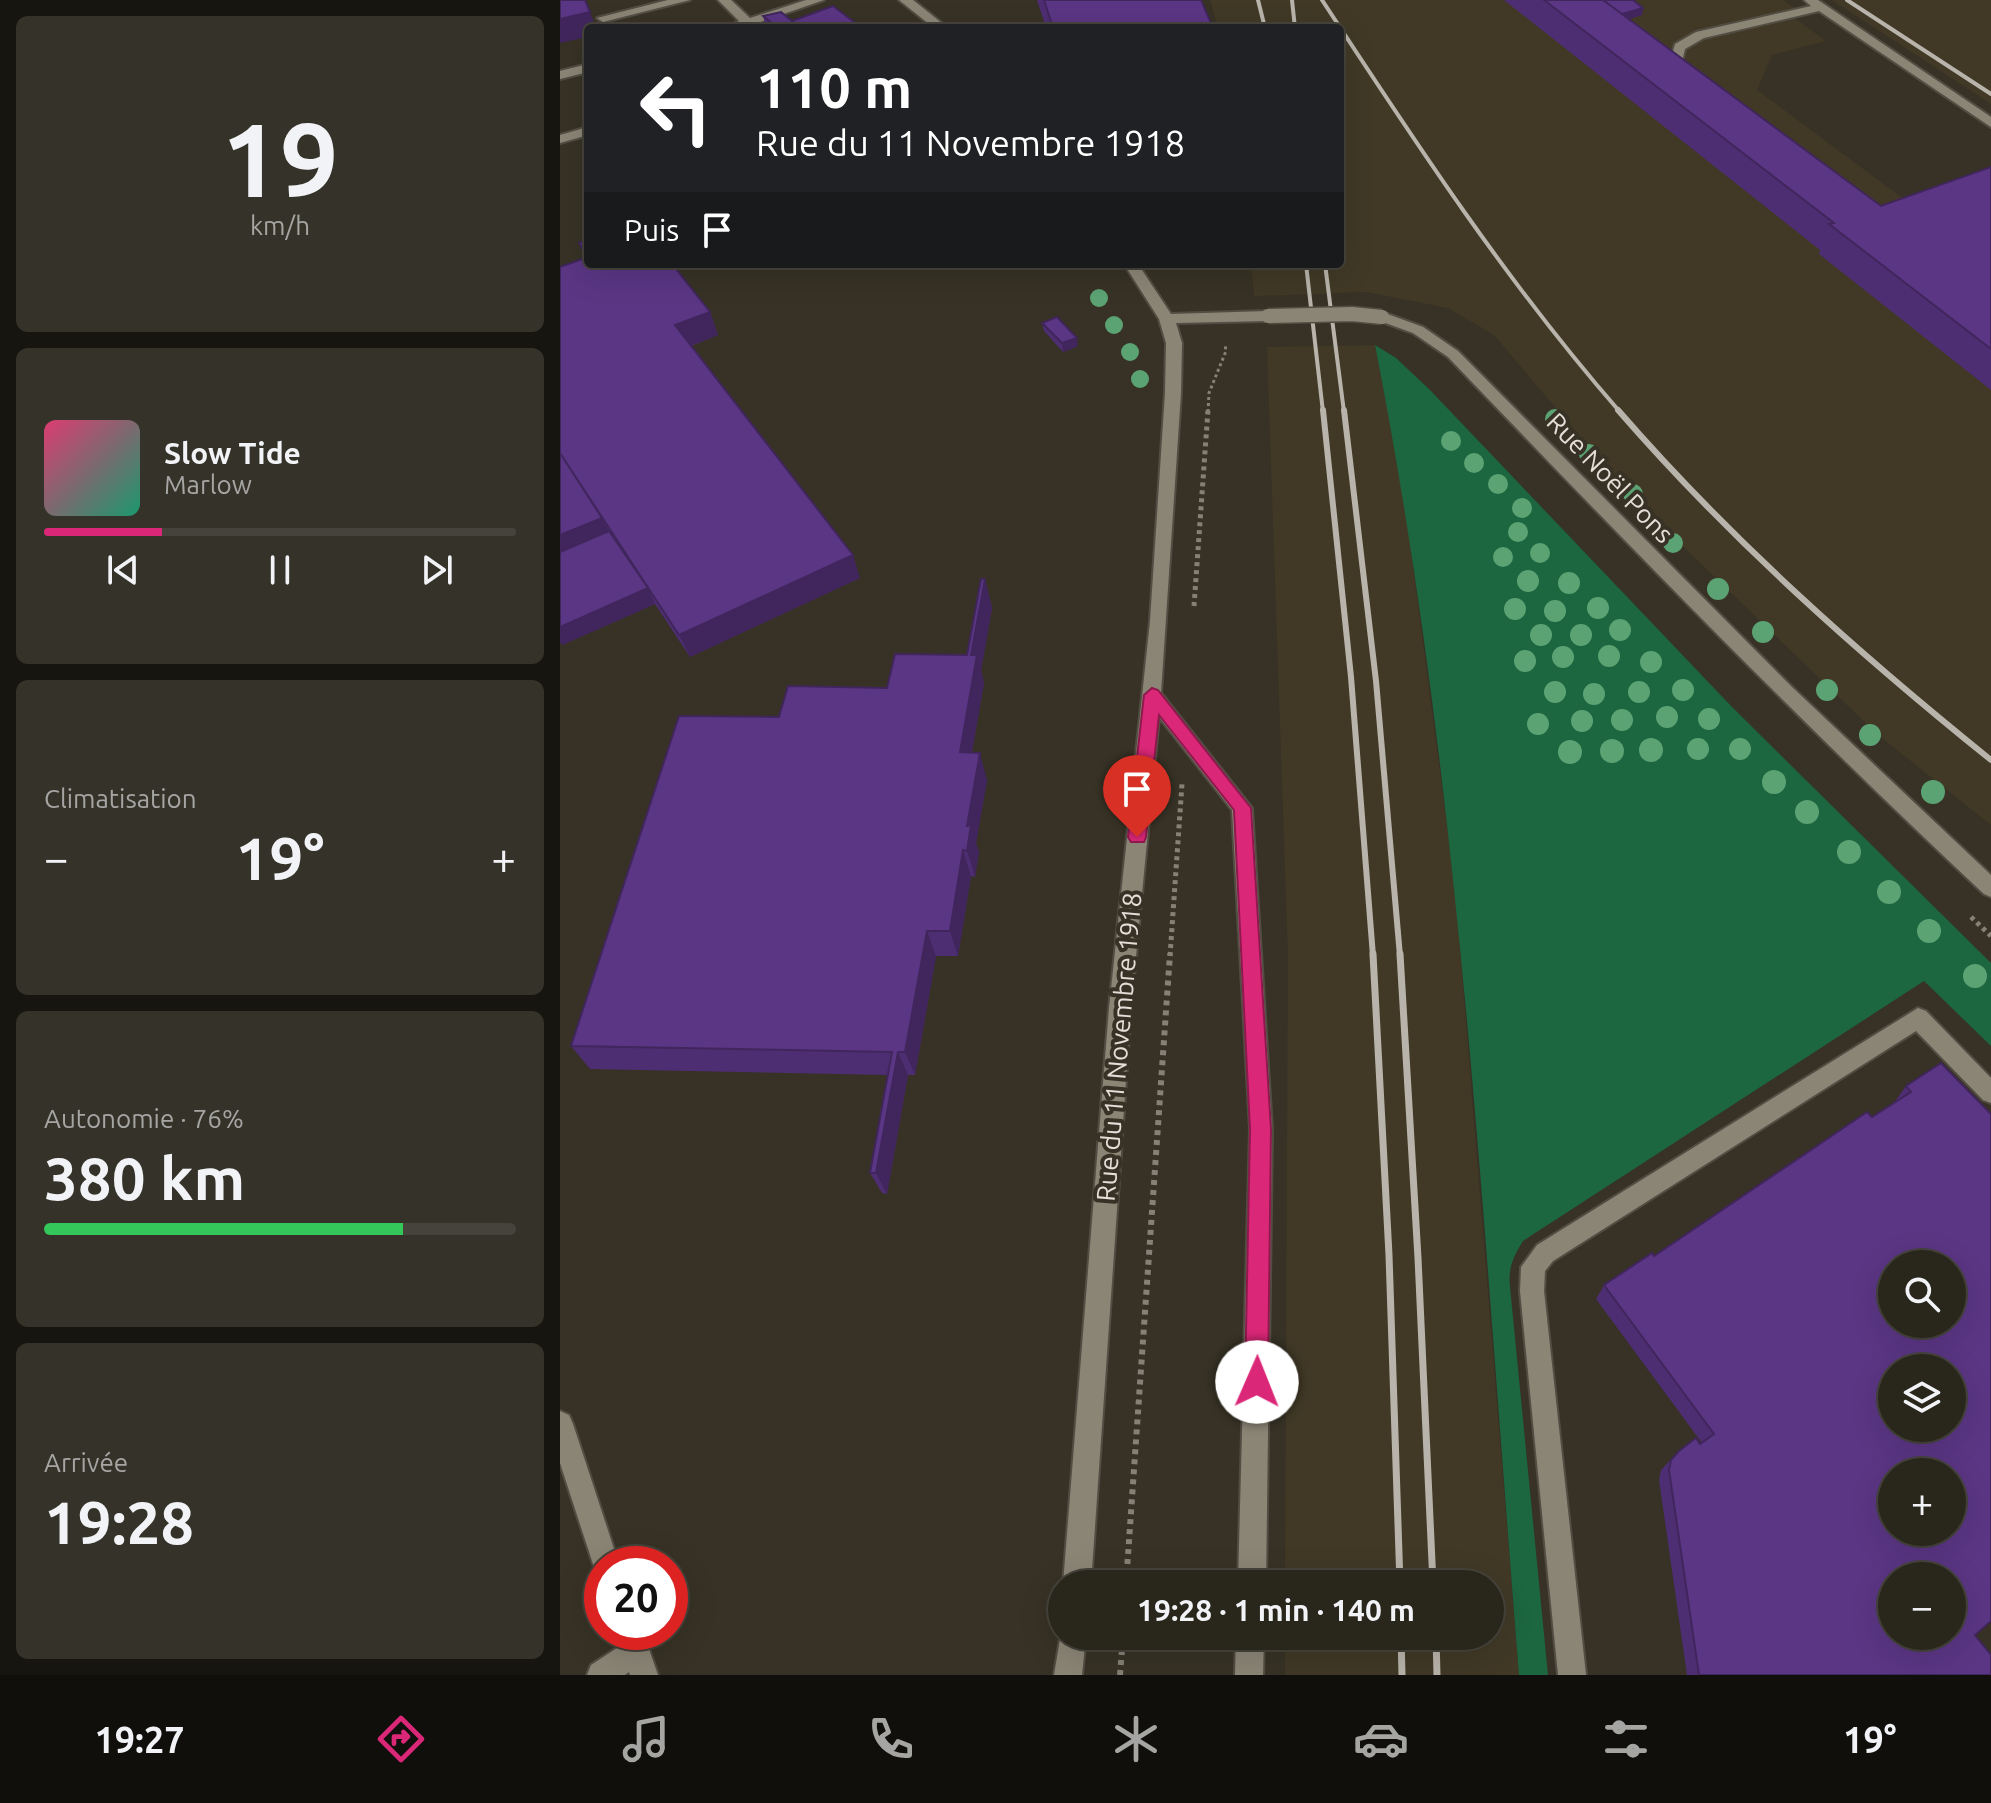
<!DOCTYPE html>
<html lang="fr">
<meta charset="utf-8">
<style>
body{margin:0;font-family:Ubuntu,sans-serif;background:#353229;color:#f1f3f6;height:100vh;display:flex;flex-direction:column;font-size:30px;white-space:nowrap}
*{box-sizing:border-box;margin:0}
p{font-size:26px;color:#a5a5a3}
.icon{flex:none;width:44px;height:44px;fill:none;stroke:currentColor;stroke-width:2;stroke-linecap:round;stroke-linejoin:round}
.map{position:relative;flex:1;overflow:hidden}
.sheet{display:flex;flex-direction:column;gap:16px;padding:16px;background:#17150f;width:560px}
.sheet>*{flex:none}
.guide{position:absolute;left:24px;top:24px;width:760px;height:244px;border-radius:8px;box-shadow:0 8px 32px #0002,0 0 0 2px #45433b;background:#202124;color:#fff;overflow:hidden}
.tools{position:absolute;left:1318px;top:1250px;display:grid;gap:16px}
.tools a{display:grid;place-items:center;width:88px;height:88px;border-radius:50%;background:#29261c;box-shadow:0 8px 32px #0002,0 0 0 2px #45433b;font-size:40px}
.speed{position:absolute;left:24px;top:1546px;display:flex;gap:16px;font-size:40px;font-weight:700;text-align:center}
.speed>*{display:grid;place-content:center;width:104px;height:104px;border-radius:50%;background:#29261c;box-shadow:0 8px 32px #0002,0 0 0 2px #45433b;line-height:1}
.speed .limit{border:12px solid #d22;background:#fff;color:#111}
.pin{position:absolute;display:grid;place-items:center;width:68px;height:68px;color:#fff;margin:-82px -34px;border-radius:50% 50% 50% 0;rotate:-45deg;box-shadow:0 0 8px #0007}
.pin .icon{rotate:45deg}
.me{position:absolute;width:88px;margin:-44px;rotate:1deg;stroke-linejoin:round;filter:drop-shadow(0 0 6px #0008)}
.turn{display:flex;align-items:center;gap:28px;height:168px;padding:0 40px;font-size:36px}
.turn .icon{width:104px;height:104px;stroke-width:2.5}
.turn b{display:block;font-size:56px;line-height:68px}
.then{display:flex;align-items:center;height:76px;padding:0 40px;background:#0003;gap:16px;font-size:30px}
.big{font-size:60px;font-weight:600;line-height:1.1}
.sheet .widget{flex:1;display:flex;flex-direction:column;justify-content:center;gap:12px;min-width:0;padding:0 28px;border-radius:12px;background:#353229}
.sheet .dial{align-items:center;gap:0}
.dial b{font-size:104px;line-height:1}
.song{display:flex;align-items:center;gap:24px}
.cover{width:96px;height:96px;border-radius:12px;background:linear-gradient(135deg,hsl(340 70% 55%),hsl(160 70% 35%))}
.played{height:8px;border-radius:4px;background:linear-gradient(90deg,#db2777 25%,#45433b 25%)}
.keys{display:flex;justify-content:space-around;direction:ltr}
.heat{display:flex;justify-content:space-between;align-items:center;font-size:44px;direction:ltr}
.charge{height:12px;border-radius:6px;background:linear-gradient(90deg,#34c759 76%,#45433b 0)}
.trip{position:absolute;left:488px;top:1570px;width:456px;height:80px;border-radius:40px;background:#29261c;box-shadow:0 8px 32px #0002,0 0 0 2px #45433b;font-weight:600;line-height:80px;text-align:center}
.tab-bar{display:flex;height:128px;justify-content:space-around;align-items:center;background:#100f0b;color:#a5a5a3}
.tab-bar .icon{width:56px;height:56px}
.tab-bar .on{color:#db2777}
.tab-bar b{font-size:36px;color:#f1f3f6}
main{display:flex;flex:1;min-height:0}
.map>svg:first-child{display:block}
.built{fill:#413926}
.green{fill:#1c6640}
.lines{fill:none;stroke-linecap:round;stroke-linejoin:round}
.minor-casing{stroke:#524d43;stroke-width:4}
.path-far2{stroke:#858177;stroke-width:3;stroke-dasharray:3 3;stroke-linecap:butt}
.path-far1{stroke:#858177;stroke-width:5;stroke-dasharray:4 4;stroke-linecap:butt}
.path{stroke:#858177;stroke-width:6;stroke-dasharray:5 5;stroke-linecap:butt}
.minor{fill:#8b8576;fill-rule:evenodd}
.rail-far2{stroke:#b8b4ab;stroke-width:4}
.rail-far1{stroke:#b8b4ab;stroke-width:6}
.rail{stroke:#b8b4ab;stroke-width:7}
.minor-bridge-casing{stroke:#524d43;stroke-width:17;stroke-linecap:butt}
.minor-bridge{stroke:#8b8576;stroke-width:14}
.tree{fill:#5ca374}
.wall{fill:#4e2e72}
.shaded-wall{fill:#40265c}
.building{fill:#5b3684;stroke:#40265c;stroke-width:2;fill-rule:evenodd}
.route{fill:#db2777;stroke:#8e194d;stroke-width:2}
.labels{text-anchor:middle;stroke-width:8;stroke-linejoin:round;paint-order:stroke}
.street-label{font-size:26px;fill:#e4e0d9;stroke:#373225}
</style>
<main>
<section class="sheet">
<div class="widget dial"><b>19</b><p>km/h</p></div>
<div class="widget">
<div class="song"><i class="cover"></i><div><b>Slow Tide</b><p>Marlow</p></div></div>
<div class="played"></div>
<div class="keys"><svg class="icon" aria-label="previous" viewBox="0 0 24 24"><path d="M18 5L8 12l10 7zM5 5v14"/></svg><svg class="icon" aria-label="pause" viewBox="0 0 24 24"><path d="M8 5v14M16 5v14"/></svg><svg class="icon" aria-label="next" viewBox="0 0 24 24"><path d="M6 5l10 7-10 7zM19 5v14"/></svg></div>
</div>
<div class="widget"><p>Climatisation</p>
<div class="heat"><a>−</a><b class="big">19°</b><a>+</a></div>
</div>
<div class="widget"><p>Autonomie · 76%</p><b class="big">380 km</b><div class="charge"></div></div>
<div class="widget"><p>Arrivée</p><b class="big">19:28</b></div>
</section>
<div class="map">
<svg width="1431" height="1675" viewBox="0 0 1431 1675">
<rect width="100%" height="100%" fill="#373225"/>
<path class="built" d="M650 0H1223L1241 12 1233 17 1266 41 1212 55 1197 90 1431 264V825L1317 734 1067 492 934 335 888 308 806 292 694 296 691 264H780V28H658Z
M1272 0H1431V104Z
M815 345 843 489 895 887 959 1675H725V1636H930V1584H725L728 956 707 347Z"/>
<path class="green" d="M815 345 836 358 869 389 1172 707 1431 963V1046L1364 981 963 1241C953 1257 948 1268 950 1287L988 1675H959C923 1231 901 783 815 345Z"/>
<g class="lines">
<g class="minor-casing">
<path id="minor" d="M108 0H130L43 22 37 18Z
M158 0H171L190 18 246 0H264L183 28H164L179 21Z
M339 0H353L388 28H374Z
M1244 0H1258L1431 117V127L1259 11 1144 38 1125 49 1122 62 1133 78 1132 81H1122L1110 62 1115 44 1136 32 1251 6Z
M28 64V72L0 79V71Z
M28 127V135L0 143V135Z
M564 264H578L611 314 708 311 716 316 708 321 616 323 622 343 621 393 601 693 692 808 712 1129 706 1584H678L690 1129 672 810 599 717 571 1008 531 1584H503L549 1008 590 621 605 393 606 343 599 319Z
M822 312 863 327 898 351 1232 687 1431 875V897L1424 894C1239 721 1063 540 888 357L853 333 817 320V314Z
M1358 1008 1366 1011 1431 1078V1103L1423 1100 1356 1031 993 1261 985 1271 984 1291 1026 1675H998L960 1291 961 1267 977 1245Z
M0 1411 9 1415 13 1424 59 1564H42V1576L36 1574 33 1564 0 1463Z
M502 1627V1636H526L522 1675H494Z
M55 1632H83L98 1675H70L69 1672 65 1675H27L31 1665 60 1646Z
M676 1636H704L703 1675H675Z"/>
</g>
<path class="path-far2" d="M648 412 649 393 666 351 665 344"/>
<path class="path-far1" d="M634 606 648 410
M1411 917 1431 936
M610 956 622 784"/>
<path class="path" d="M566 1584 610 954
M560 1675 563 1636"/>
<use href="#minor" class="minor"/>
<path class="rail-far2" d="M698 0 705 28
M732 0 735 28
M762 0C855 142 948 284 1060 412
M1287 0 1431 94
M746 264 763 412
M765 264 784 412"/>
<path class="rail-far1" d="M763 410 791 677 813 956
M784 410 816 681 840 956
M1058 410C1170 539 1298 653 1431 760"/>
<path class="rail" d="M813 954 829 1255 840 1584
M840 954 858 1258 873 1584
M841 1636 842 1675
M876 1636 877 1675"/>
<g class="minor-bridge-casing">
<path id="minor-bridge" d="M708 316 792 314 822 317"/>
</g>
<use href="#minor-bridge" class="minor-bridge"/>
</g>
<g class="tree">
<circle cx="539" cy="298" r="9"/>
<circle cx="554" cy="325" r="9"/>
<circle cx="570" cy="352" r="9"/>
<circle cx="580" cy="379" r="9"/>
<circle cx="995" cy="419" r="10"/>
<circle cx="891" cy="441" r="10"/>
<circle cx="1029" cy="454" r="10"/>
<circle cx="914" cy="463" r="10"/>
<circle cx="938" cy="484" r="10"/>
<circle cx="1073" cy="494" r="10"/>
<circle cx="962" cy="508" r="10"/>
<circle cx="958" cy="532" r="10"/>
<circle cx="1113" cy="543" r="10"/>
<circle cx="980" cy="553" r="10"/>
<circle cx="943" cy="557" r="10"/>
<circle cx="968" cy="581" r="11"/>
<circle cx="1009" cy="583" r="11"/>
<circle cx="1158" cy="589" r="11"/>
<circle cx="1038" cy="608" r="11"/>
<circle cx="955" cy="609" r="11"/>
<circle cx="995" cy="611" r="11"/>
<circle cx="1060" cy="630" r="11"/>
<circle cx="1203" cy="632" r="11"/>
<circle cx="981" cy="635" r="11"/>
<circle cx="1021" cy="635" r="11"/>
<circle cx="1049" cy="656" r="11"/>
<circle cx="1003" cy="657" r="11"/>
<circle cx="965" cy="661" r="11"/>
<circle cx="1091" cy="662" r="11"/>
<circle cx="1123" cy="690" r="11"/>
<circle cx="1267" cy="690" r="11"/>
<circle cx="995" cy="692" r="11"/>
<circle cx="1079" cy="692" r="11"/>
<circle cx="1034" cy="694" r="11"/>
<circle cx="1107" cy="717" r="11"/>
<circle cx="1149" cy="719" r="11"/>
<circle cx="1062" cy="720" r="11"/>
<circle cx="1022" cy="721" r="11"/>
<circle cx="978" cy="724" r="11"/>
<circle cx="1310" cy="735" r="11"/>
<circle cx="1091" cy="750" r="12"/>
<circle cx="1138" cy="749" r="11"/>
<circle cx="1180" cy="749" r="11"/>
<circle cx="1052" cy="751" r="12"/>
<circle cx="1010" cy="752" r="12"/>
<circle cx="1214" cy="782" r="12"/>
<circle cx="1373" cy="792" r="12"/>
<circle cx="1247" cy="812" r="12"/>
<circle cx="1289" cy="852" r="12"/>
<circle cx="1329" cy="892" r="12"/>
<circle cx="1369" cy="931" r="12"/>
<circle cx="1415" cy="976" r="12"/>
</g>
<path class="wall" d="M477 0H641L653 28H486Z
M944 0H1073L1082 15 1069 19 1321 206 1431 167V390L1259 254 1260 250Z
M203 16 232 21 302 28H206Z
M19 243 150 312 158 335 131 346 300 578 130 657 95 604 2 645 0 642V267L25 258Z
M482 323 518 346 503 352 484 331Z
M425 579 432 608 421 670 424 683 412 752 427 780 416 843 419 852 415 877 411 876 398 956H376L355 1075H348L327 1194 322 1193 310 1173 328 1075 30 1069 11 1046 219 717 327 688 407 655Z
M1381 1063 1415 1635 1431 1675H1127L1099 1480 1101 1470 1119 1451 1142 1443 1036 1299 1044 1285 1094 1256 1333 1104 1346 1086Z"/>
<path class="shaded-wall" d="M1083 8 1082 15 1054 24 1056 16Z
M30 12 36 28H28V37L0 43V19Z
M150 312 158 335 124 348 115 325Z
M517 338 518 346 503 352 502 343Z
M42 518 57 547 0 571V535Z
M293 555 300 578 130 657 119 635Z
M425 579 432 608 421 670 424 683 407 779 400 752 411 655Z
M88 588 95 604 2 645 0 641V627Z
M420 753 427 780 416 843 419 852 415 877 407 851V826Z
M403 850 411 876 398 956 390 931Z
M367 931 376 956 355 1075 345 1052Z
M338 1052 348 1075 327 1194 316 1173Z"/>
<path class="building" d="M0 0H25L30 12 0 19Z
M484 0H641L653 28H493Z
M984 0H1043L1321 206 1431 167V349L1269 224 1274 223Z
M1043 0H1073L1083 8 1062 14Z
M273 6 302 28H218L203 16 221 12 232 21Z
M28 240V256L19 243Z
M28 257V264H112L150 312 115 325 293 555 119 635 0 453V267Z
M497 317 517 338 502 343 482 323Z
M0 453 42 518 0 535Z
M49 531 88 588 0 627V552Z
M421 579H425L411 655H417L400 752 420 753 407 826 411 825 407 851 403 850 390 931H367L345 1052H338L316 1173H310L332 1052 11 1046 119 716 219 717 228 686 327 688 335 654 407 655Z
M1381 1063 1431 1114V1621L1415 1635 1431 1655V1675H1139L1109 1470 1111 1460 1119 1451 1136 1438 1140 1444 1154 1434 1044 1285 1092 1253 1094 1256 1307 1112 1312 1117 1351 1092 1346 1086ZM1332 1264H1392V1324H1332ZM1332 1368H1392V1428H1332ZM1332 1472H1392V1532H1332ZM1332 1576H1392V1636H1332Z"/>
<path class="route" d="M592 688 598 690 691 808 711 1129 708 1382 705 1390 697 1393 689 1390 685 1382 690 1129 674 810 599 715 586 837 584 842H571L568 837 584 695Z"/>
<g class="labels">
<g class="street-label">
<text transform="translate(1050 478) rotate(46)" y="9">Rue Noël Pons</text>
<text transform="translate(559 1047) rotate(-85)" y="9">Rue du 11 Novembre 1918</text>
</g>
</g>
</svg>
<div class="tools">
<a><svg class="icon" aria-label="search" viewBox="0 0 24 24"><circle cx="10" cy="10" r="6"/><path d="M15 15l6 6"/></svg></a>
<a><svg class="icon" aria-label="layers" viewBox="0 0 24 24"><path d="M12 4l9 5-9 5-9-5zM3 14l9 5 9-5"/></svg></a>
<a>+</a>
<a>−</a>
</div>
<div class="speed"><div class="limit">20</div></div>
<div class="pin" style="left:577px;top:837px;background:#d93025"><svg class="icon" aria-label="arrive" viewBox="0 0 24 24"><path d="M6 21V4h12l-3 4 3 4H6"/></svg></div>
<svg class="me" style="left:697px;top:1382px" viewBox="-20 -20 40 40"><circle r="19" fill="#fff"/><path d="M0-13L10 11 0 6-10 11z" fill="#db2777"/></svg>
<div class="trip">19:28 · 1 min · 140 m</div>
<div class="guide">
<div class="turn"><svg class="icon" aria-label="left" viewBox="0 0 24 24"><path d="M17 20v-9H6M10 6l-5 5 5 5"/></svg><div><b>110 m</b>Rue du 11 Novembre 1918</div></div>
<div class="then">Puis<svg class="icon" aria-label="arrive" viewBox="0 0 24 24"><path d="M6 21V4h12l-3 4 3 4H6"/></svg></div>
</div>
</div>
</main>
<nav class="tab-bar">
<b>19:27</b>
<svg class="icon on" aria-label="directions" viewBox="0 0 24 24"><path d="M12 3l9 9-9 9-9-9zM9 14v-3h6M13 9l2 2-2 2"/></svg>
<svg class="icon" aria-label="music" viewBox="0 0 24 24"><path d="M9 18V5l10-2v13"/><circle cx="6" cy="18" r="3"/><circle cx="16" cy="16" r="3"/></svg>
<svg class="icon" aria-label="phone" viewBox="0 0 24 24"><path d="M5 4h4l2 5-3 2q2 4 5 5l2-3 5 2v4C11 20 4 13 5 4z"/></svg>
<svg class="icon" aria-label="climate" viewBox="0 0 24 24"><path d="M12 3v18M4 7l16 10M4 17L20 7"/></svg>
<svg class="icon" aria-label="car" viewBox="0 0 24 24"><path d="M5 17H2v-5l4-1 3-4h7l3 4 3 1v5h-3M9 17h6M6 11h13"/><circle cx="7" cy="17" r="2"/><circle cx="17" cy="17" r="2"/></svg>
<svg class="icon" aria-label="filters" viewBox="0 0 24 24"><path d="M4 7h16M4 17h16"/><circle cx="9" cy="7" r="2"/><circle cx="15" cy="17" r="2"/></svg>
<b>19°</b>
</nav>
